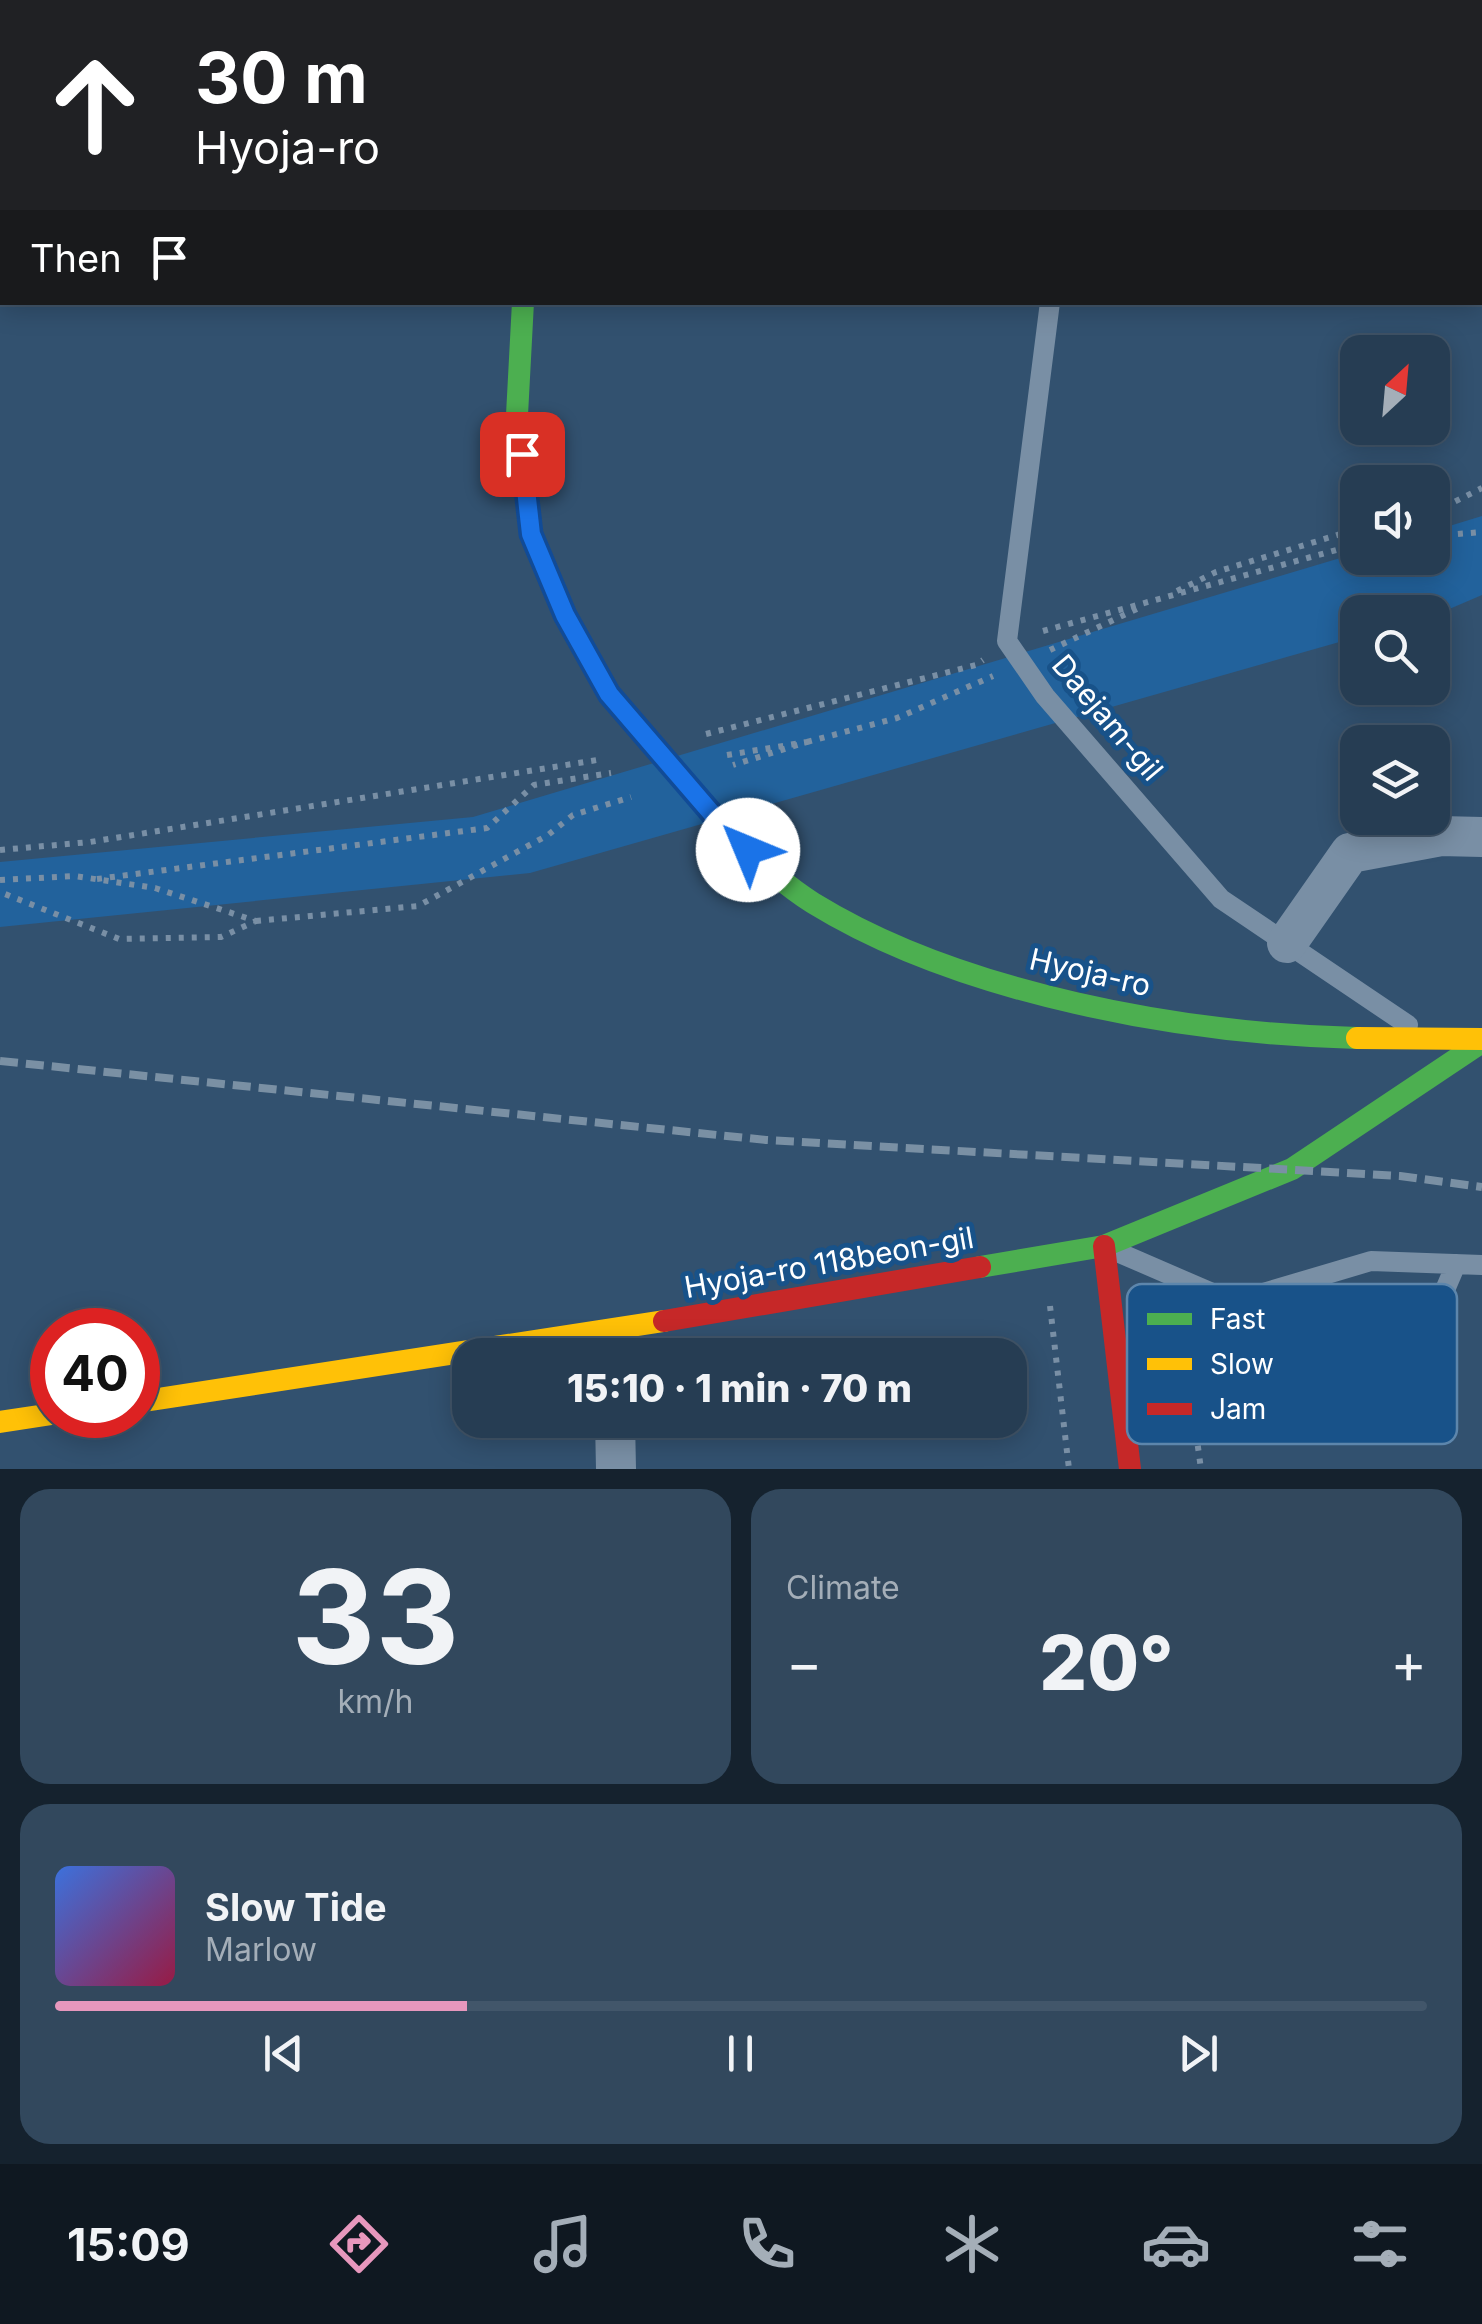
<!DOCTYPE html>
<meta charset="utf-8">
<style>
body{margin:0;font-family:Inter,sans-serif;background:#32485d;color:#f1f3f6;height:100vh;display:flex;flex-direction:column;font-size:38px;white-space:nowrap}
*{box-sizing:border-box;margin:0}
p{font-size:32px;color:#a4aeb8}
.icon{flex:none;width:55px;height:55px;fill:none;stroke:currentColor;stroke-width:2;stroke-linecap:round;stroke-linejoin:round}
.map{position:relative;height:1469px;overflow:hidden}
.details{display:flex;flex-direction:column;gap:20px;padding:20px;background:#15222e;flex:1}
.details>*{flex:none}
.banner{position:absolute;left:0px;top:0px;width:1482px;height:305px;box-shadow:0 5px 25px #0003,0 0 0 2px #42566a;background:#202124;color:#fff;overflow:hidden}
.needle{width:65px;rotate:26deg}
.fabs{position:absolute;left:1340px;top:335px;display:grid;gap:20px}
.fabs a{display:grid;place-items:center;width:110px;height:110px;border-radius:20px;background:#263d53;box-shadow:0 5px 25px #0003,0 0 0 2px #42566a;font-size:50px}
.speed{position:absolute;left:30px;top:1308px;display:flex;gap:20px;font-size:50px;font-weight:700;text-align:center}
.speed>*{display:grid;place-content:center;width:130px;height:130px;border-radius:50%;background:#263d53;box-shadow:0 5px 25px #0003,0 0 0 2px #42566a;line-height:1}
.speed .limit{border:15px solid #d22;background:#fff;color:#111}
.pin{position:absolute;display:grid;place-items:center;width:85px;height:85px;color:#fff;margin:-42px;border-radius:20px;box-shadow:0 5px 15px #0006}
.me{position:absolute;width:110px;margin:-55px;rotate:315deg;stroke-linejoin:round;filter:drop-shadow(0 0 8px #0008)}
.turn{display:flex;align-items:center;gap:35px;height:210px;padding:0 30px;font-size:45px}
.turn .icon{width:130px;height:130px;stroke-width:2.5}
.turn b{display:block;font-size:70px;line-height:85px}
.then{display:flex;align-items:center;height:95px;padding:0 30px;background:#0003;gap:20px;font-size:38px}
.big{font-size:75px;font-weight:800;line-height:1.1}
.details .tile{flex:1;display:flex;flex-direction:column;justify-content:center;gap:15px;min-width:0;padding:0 35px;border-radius:30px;background:#32485d}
.details .dial{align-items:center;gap:0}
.dial b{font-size:130px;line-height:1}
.song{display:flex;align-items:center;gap:30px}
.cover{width:120px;height:120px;border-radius:15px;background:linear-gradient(135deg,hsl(220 70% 55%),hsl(340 70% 35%))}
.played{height:10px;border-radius:5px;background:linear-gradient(90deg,#e797bd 30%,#42566a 30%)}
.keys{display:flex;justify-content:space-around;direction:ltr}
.heat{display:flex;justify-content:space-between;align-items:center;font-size:55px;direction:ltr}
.details .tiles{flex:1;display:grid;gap:20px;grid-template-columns:1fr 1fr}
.tile:last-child{grid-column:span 2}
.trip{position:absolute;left:452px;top:1338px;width:575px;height:100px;border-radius:30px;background:#263d53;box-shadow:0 5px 25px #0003,0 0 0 2px #42566a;font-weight:800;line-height:100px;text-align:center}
.tabs{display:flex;height:160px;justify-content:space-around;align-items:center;background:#0f1821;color:#a4aeb8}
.tabs .icon{width:70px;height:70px}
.tabs .on{color:#e797bd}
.tabs b{font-size:45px;color:#f1f3f6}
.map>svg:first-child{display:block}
.green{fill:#22629c}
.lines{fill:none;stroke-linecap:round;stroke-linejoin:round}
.path{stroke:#798fa5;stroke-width:6;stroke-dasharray:5 8;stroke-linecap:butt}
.lane{stroke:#798fa5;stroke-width:20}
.street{stroke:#798fa5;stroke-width:40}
.fast{stroke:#4caf50;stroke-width:22}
.slow{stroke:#ffc107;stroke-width:22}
.jam{stroke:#c62828;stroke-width:22}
.rail{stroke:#7a90a4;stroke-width:8;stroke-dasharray:18 8;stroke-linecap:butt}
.jam-bridge{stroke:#c62828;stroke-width:22}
.route-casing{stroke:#114b97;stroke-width:25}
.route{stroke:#1a73e8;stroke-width:18}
.labels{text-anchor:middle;stroke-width:10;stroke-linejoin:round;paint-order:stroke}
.street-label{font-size:30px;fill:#fff;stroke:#185289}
.key{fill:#185289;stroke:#5d86ac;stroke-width:2.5}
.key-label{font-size:28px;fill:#fff}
</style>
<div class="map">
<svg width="1482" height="1469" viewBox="0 0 1482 1469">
<rect width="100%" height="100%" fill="#32516f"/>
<path class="green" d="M1482 516V595L1433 616 1432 612H1358L1357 637 530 873 0 927V862L473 817 1357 553 1358 558H1432L1433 531Z"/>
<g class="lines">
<path class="path" d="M1432 513 1482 488
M1432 536 1482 532
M1177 591 1216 572 1344 533 1358 534
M1043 631 1358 544
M1050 650 1143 606
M706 734 976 665 983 660
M807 742 897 718 993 676
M727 755 807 742 733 765
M0 850 90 842 597 760
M97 879 487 828 534 785 611 773
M0 880 75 876 155 888 256 921 221 937 119 939 0 892
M256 921 418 906 548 835 573 815 631 797
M1050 1306 1069 1469
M1180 1317 1201 1469"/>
<path class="lane" d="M92 2 94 0
M1088 2 1089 0
M1050 302 1007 641 1045 696 1221 899 1408 1025
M1115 1251 1233 1302 1371 1261 1482 1265
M1233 1302 1330 1392 1388 1409 1413 1365 1456 1264"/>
<path class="street" d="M1287 943 1350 853 1441 836 1482 837
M615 1420 616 1469"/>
<path class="fast" d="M556 0V2
M523 302 517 415 531 534 565 615 609 694
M725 830C754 856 780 882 813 903 961 994 1185 1034 1357 1038
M980 1267 1104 1246 1292 1169 1482 1042"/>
<path class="slow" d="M1357 1038 1482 1039
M138 1402 664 1321
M0 1422 52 1414"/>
<path class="jam" d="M1104 1246 1130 1469
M664 1321 980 1267"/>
<path class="rail" d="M0 1061 766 1140 1400 1176 1482 1187"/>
<path class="jam-bridge" d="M609 694 725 830"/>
</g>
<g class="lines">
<g class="route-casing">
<path id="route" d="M522 454 531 534 565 615 609 694 726 830 748 850"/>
</g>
<use href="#route" class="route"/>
</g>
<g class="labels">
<g class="street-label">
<text transform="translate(1107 718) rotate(50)" y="10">Daejam-gil</text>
<text transform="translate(1090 973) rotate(13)" y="10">Hyoja-ro</text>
<text transform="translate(829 1263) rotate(-10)" y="10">Hyoja-ro 118beon-gil</text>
</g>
</g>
<rect x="1127" y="1284" width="330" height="160" rx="15" class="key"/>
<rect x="1147" y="1313" width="45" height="12" fill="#4caf50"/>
<rect x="1147" y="1358" width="45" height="12" fill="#ffc107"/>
<rect x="1147" y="1403" width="45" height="12" fill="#c62828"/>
<g class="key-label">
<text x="1210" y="1329">Fast</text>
<text x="1210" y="1374">Slow</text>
<text x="1210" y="1419">Jam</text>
</g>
</svg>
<div class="fabs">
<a><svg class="needle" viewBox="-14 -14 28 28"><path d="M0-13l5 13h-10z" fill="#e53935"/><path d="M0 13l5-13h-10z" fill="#a4aeb8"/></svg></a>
<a><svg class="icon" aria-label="sound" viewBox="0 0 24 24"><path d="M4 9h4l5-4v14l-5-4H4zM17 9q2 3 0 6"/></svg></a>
<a><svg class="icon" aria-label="search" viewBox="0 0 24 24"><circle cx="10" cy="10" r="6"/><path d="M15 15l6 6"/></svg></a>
<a><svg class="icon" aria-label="layers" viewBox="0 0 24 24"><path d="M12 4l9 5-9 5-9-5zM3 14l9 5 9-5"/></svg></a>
</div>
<div class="speed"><div class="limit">40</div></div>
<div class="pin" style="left:522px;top:454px;background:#d93025"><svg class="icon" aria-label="arrive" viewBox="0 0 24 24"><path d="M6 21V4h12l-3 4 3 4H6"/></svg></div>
<svg class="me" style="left:748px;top:850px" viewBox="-20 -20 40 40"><circle r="19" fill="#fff"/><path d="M0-13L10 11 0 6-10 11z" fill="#1a73e8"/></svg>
<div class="trip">15:10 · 1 min · 70 m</div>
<div class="banner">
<div class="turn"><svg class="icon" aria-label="ahead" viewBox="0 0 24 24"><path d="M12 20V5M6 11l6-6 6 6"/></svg><div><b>30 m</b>Hyoja-ro</div></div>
<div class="then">Then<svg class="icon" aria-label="arrive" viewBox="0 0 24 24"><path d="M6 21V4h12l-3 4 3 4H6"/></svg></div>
</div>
</div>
<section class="details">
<div class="tiles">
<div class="tile dial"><b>33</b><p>km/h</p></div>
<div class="tile"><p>Climate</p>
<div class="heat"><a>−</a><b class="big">20°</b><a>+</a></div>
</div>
<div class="tile">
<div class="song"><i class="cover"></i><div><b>Slow Tide</b><p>Marlow</p></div></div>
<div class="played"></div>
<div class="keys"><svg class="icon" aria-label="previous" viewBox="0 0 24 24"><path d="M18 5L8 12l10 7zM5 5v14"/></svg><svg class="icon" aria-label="pause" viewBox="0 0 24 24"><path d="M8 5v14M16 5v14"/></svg><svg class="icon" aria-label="next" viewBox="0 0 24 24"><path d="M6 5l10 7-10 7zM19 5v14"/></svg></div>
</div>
</div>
</section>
<nav class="tabs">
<b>15:09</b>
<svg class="icon on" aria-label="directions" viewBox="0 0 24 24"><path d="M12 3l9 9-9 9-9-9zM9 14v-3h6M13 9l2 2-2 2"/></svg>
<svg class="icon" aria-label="music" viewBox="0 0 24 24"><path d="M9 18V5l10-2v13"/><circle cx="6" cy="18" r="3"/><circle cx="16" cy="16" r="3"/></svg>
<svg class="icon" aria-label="phone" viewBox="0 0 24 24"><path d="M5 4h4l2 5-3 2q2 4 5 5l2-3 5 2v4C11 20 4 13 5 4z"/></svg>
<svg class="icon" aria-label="climate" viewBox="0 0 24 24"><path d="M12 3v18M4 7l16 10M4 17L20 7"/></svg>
<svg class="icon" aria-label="car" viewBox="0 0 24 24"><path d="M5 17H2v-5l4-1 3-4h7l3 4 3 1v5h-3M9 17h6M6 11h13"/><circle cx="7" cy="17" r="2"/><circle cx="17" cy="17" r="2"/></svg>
<svg class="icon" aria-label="filters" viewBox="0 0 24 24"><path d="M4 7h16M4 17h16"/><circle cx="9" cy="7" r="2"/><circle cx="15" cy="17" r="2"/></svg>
</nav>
